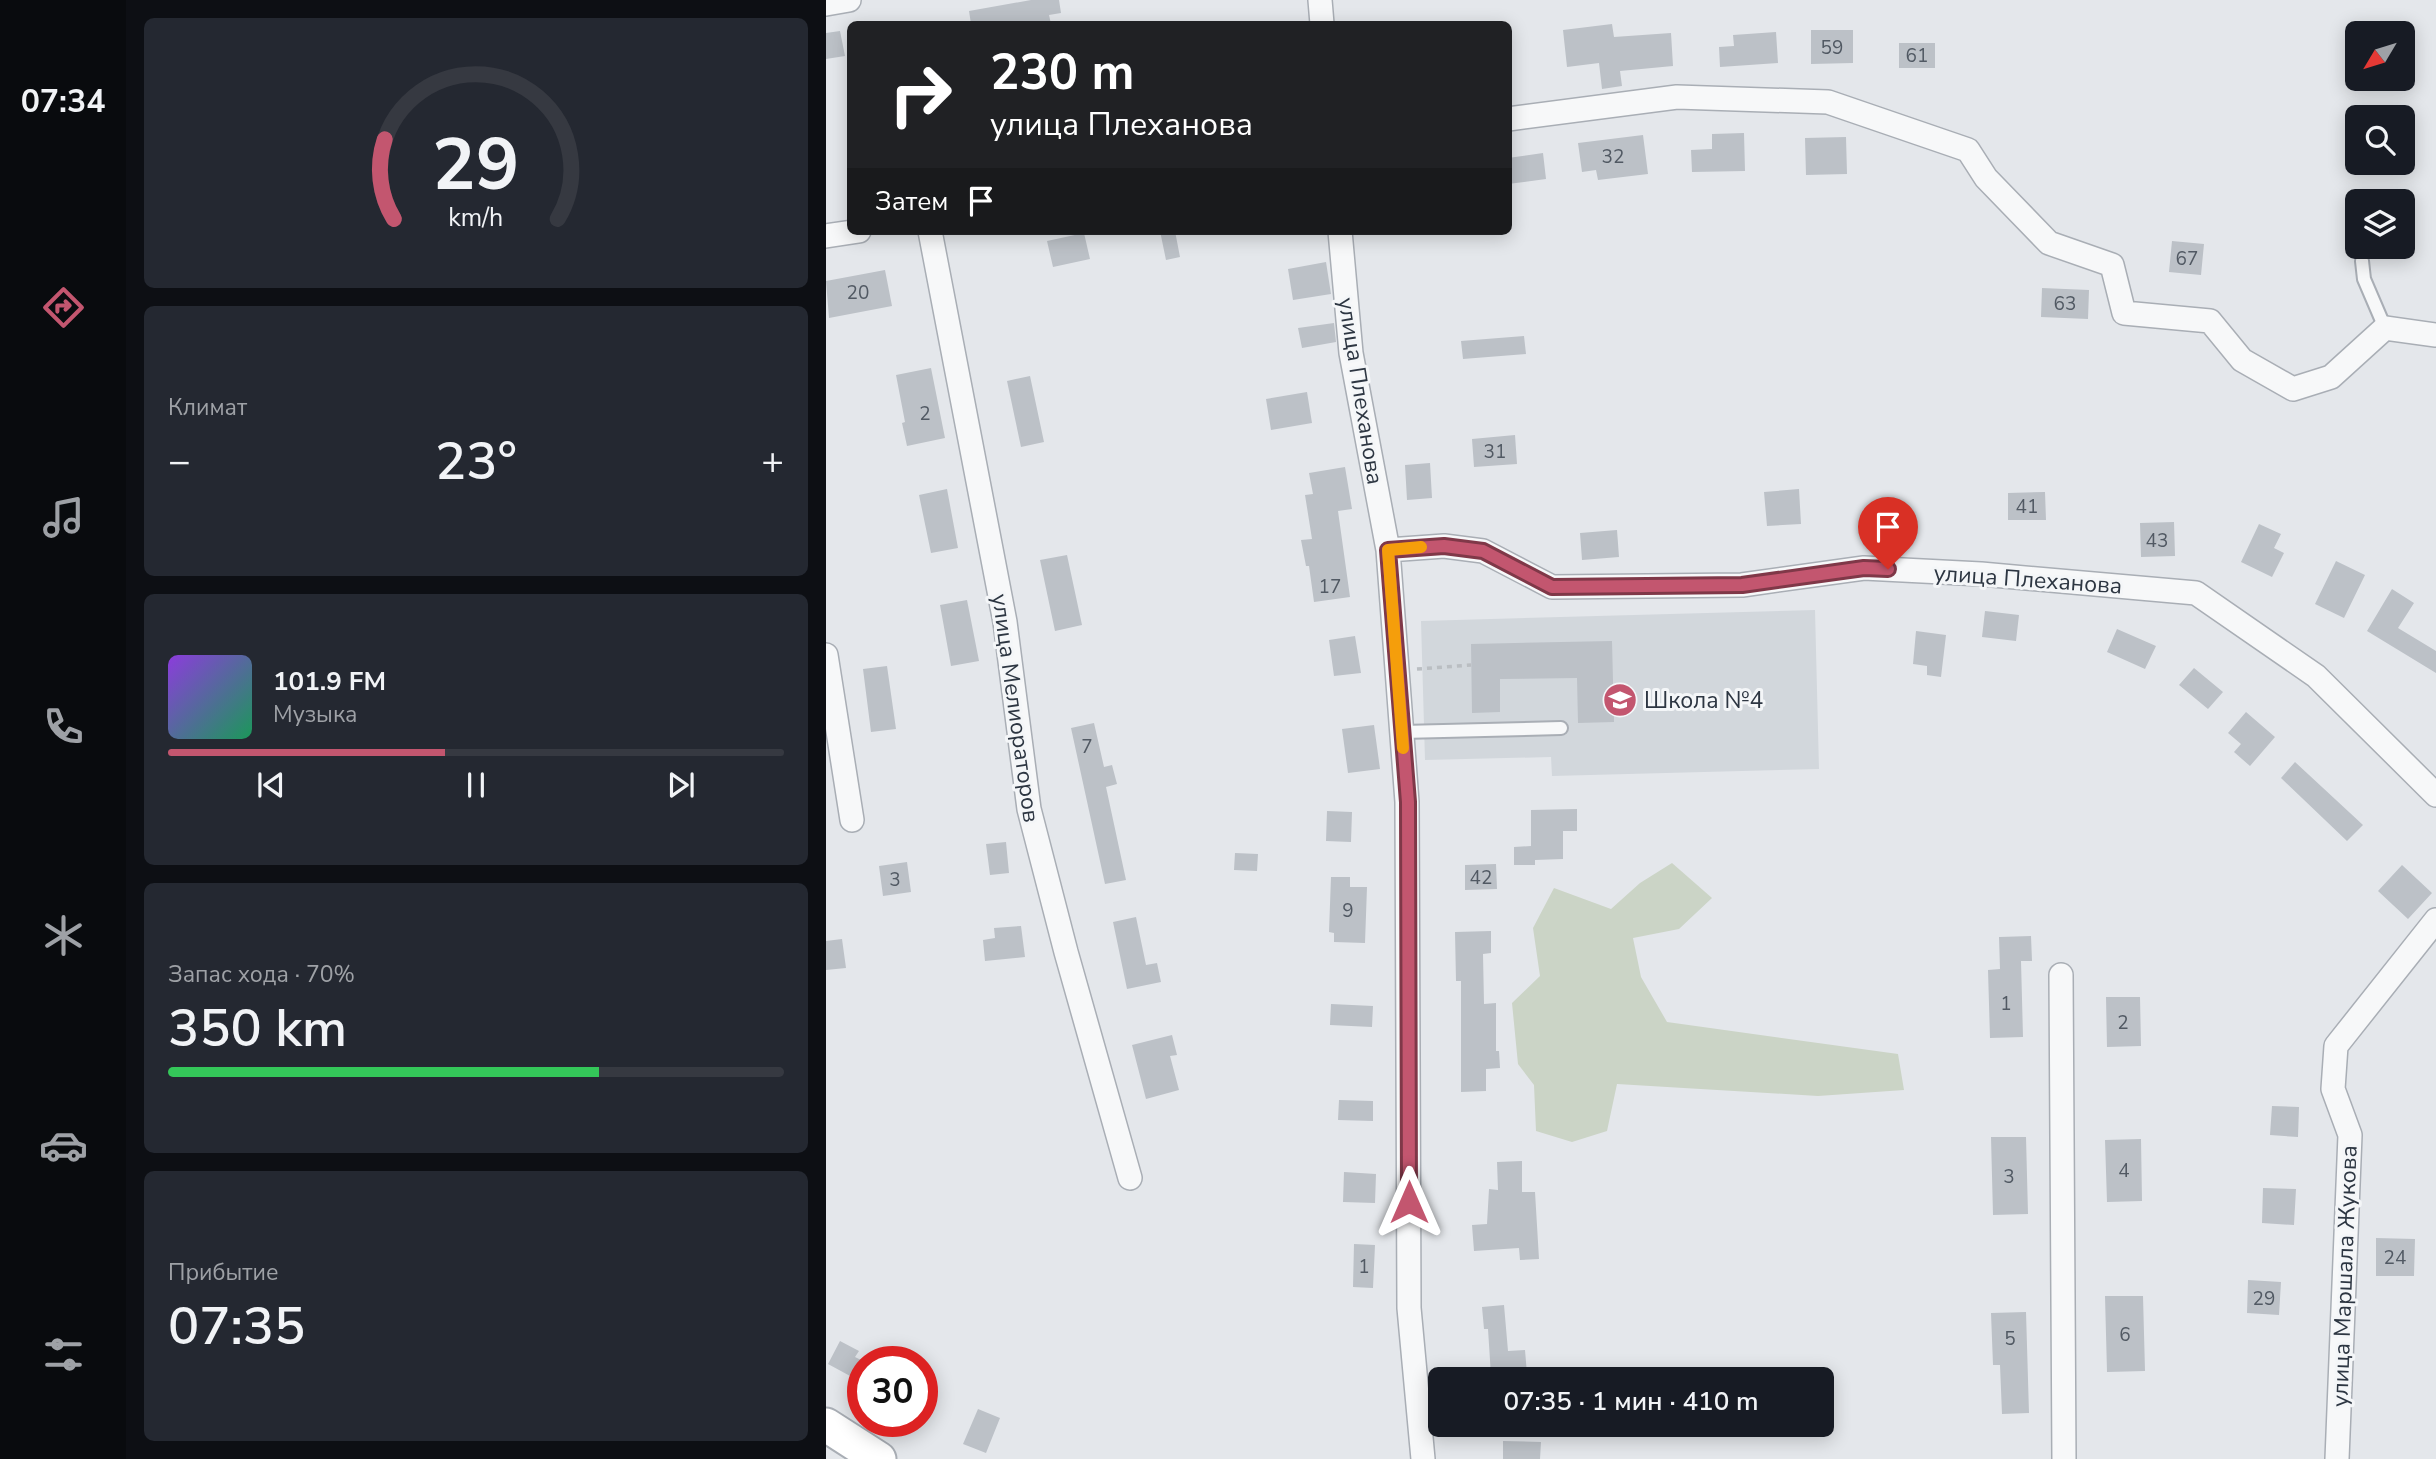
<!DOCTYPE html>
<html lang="ru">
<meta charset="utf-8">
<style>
body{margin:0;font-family:"Nunito Sans",sans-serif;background:#242831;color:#f1f3f6;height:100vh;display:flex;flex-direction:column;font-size:26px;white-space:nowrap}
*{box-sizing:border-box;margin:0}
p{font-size:23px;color:#9ea1a6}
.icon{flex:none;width:38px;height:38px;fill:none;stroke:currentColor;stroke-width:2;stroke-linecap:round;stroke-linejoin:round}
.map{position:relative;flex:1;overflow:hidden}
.sheet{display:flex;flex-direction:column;gap:18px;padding:18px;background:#0d0f14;width:700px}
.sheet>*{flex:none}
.hud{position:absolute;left:21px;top:21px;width:665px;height:214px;border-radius:10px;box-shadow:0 4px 18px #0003;background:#202124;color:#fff;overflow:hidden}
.needle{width:46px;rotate:232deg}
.controls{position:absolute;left:1519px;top:21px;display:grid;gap:14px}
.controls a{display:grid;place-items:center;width:70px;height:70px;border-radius:10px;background:#171b24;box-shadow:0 4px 18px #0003;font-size:35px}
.speed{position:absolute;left:21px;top:1346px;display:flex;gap:14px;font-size:35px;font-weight:700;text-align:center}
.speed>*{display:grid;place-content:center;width:91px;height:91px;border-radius:50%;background:#171b24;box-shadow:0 4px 18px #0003;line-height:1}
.speed .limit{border:10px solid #d22;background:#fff;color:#111}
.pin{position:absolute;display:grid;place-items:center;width:60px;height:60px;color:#fff;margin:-72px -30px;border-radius:50% 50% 50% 0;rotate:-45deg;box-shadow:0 0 7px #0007}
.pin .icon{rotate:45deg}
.me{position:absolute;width:77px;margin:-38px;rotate:0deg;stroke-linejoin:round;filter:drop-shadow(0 0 5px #0008)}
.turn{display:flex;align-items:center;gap:24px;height:147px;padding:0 28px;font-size:32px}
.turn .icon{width:91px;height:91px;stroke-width:2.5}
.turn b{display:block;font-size:49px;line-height:60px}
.then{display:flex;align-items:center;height:66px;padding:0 28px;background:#0003;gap:14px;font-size:26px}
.big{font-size:52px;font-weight:600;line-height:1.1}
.sheet .card{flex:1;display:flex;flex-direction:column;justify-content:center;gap:10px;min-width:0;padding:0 24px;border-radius:10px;background:#242831}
.sheet .dial{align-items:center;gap:0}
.dial svg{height:182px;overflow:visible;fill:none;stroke:#363941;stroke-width:7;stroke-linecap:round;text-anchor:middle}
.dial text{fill:#f1f3f6;stroke:none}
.song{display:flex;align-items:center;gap:21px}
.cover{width:84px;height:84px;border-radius:10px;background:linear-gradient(135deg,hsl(270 70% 55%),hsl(150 70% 35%))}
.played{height:7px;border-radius:4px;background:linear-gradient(90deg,#c3566f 45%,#363941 45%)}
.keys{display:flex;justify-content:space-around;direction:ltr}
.heat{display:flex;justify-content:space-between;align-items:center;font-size:38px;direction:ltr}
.charge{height:10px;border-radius:5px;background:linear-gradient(90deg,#34c759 70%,#363941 0)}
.trip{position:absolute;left:602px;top:1367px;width:406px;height:70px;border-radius:10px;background:#171b24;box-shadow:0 4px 18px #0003;font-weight:600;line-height:70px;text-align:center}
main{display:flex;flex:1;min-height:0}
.tab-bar{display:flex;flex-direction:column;width:126px;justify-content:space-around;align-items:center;background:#090b0e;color:#9ea1a6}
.tab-bar .icon{width:49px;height:49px}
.tab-bar .on{color:#c3566f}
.tab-bar b{font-size:32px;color:#f1f3f6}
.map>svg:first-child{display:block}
.built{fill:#d2d7dc}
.green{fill:#cbd4c6}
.building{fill:#bcc1c7}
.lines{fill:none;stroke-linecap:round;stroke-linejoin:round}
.service-casing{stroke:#a9aeb5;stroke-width:16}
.minor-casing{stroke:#a9aeb5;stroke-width:26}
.secondary-casing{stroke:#a9aeb5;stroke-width:37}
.path{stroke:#babec2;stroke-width:3.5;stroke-dasharray:5 5;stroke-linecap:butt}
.service{stroke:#f7f8f9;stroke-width:12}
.minor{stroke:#f7f8f9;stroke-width:23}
.secondary{stroke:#fff;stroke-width:33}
.route-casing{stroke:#7f3848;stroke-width:18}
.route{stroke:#c3566f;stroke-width:12}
.slow{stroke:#f59e0b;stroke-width:12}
.labels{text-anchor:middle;stroke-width:6;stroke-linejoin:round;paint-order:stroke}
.number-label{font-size:19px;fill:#515963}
.street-label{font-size:23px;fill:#2d3642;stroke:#f4f6f8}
.poi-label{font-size:23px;fill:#2d3642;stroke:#f4f6f8;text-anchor:start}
</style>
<main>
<nav class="tab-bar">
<b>07:34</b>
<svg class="icon on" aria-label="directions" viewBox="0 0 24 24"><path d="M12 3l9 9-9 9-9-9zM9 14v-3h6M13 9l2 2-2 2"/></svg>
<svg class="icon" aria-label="music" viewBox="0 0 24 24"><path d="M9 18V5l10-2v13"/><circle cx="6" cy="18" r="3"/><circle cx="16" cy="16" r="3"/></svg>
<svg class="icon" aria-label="phone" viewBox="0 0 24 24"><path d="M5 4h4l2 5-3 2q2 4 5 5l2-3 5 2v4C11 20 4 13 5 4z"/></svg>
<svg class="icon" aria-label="climate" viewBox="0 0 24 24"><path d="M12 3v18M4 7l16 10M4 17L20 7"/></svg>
<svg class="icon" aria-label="car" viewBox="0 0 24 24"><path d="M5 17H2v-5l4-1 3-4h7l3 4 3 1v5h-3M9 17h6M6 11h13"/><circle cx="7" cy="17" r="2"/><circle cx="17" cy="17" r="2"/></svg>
<svg class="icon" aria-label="filters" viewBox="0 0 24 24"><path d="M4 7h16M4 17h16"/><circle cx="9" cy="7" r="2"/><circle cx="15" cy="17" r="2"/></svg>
</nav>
<section class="sheet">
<div class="card dial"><svg viewBox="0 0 100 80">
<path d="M14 69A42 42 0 1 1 86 69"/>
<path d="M14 69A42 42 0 0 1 10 34" stroke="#c3566f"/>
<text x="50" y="56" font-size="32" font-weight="700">29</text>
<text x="50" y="72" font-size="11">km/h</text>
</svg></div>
<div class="card"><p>Климат</p>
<div class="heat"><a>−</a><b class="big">23°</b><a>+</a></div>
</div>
<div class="card">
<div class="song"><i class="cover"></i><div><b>101.9 FM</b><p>Музыка</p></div></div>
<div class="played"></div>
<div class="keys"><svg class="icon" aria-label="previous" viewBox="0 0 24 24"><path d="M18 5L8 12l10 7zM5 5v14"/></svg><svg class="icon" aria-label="pause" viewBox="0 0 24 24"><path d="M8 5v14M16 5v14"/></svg><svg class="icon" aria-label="next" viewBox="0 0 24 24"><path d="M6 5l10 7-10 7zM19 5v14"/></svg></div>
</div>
<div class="card"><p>Запас хода · 70%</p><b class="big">350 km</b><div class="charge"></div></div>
<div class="card"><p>Прибытие</p><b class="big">07:35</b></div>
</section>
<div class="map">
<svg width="1610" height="1459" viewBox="0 0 1610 1459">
<rect width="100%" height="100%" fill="#e4e7eb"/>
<path class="built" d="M989 610 993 769 726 776 725 757 599 760 595 621Z"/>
<path class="green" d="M846 863 886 898 853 929 807 938 815 977 841 1022 1072 1054 1078 1090 992 1096 791 1084 781 1131 746 1142 710 1131 708 1085 692 1064 686 1003 714 976 707 928 728 888 785 909 814 883Z"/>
<path class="building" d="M205 0H233L235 13 223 15 225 24H145L143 11Z
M786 24 788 37 845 33 847 66 794 71 796 86 776 89 773 63 741 67 737 30Z
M985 30H1027V63L985 64Z
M14 31 19 56 0 59V33Z
M950 32 952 63 894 67 893 47 908 46 907 35Z
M1073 43H1109V68H1073Z
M918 133 919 171 866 172 865 150 886 149V134Z
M817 135 822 174 772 180 770 170 756 172 752 143Z
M1020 137 1021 174 980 175 979 138Z
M717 153 720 179 682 184V158Z
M334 231H349L354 257 340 260Z
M258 233 264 259 227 267 221 241Z
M1346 241 1378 244 1375 275 1343 272Z
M500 262 505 294 467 300 462 269Z
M59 270 66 306 3 318 0 281Z
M1216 288 1263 290 1262 319 1215 317Z
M508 323 510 342 476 348 472 328Z
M698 336 700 354 637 359 635 341Z
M105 368 119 438 81 446 76 423 79 422 70 375Z
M204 376 218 442 195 447 181 381Z
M481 392 486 423 445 430 440 399Z
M689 435 691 464 648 467 646 439Z
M604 463 606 498 581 500 579 465Z
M519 467 526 509 512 511 524 597 488 602 483 566H480L475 540 486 539 479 495 487 494 483 473Z
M121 489 132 548 105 553 93 495Z
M973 489 975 524 941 526 938 492Z
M1219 492 1220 520H1182V493Z
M1348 522 1349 556 1315 557 1314 523Z
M1433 524 1455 534 1448 548 1458 553 1446 577 1415 562Z
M791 530 793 557 756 560 754 533Z
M241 555 256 625 229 631 214 560Z
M1510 561 1539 575 1518 618 1489 604Z
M1566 589 1588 603 1572 628 1610 651V673L1541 631Z
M141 600 153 661 125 666 114 605Z
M1159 611 1193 615 1190 641 1156 637Z
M1291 629 1330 646 1319 669 1281 652Z
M1090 631 1120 635 1115 677 1101 675V666L1087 664Z
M529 636 535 673 508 676 503 640Z
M786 641 788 722 752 723 751 678 674 679V712L646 713 645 644Z
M61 666 70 729 45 732 37 669Z
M1368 668 1397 692 1382 709 1353 685Z
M1420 712 1449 737 1424 766 1408 752 1415 744 1402 733Z
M268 723 278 767 286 765 291 784 280 787 300 880 279 884 245 728Z
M548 725 554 769 522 773 516 729Z
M1469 762 1537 825 1521 841 1455 778Z
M751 809V831H737V859L709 860V865H688V847L705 846V810Z
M501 811 526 812 525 842 500 841Z
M180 842 183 873 164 875 160 844Z
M409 853 432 854 431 871 408 870Z
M81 862 85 892 57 896 53 866Z
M670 864 671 889 639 890V865Z
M1576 865 1606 893 1582 919 1552 891Z
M505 877H524V887H541L539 943 508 942V933L503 932Z
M310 917 320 965 331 963 335 982 301 989 287 922Z
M195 926 199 957 159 961 157 940 169 938 168 928Z
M665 931V953L657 954 658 1004 670 1003V1051H673L674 1068 660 1069V1091L635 1092V981H630L629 932Z
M1205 936 1206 961H1195L1197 1037 1164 1038 1162 970 1174 969 1173 937Z
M16 939 20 968 0 970V941Z
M1280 997H1314L1315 1046 1281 1047Z
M505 1004 547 1006 546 1027 504 1025Z
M346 1035 351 1055 344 1056 353 1090 320 1099 306 1045Z
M513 1100 547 1101V1121L512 1120Z
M1446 1106 1473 1107 1472 1137 1444 1135Z
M1165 1137H1200L1202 1214 1167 1215Z
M1315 1139 1316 1201 1281 1202 1279 1140Z
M696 1161V1192H709L713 1259 694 1260 693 1248 648 1251 646 1225 661 1224 663 1189 672 1190 671 1162Z
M518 1172 550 1174 549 1203 517 1202Z
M1437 1188 1470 1189 1468 1225 1436 1223Z
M1550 1238 1589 1239 1588 1276H1550Z
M528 1244 549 1245 547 1288 527 1287Z
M1422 1280 1455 1282 1453 1315 1421 1313Z
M1279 1296H1317L1319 1371 1281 1372Z
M678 1305 682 1351 699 1350 701 1374 665 1376 662 1329H658L656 1307Z
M1200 1312 1203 1413 1176 1414 1174 1365H1167L1165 1313Z
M14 1341 33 1351 29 1357 37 1361V1383L2 1364Z
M152 1409 174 1418 160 1453 137 1444Z
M677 1441 715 1442 714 1459H677Z"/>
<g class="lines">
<g class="service-casing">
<path id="service" d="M1536 261 1538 279 1559 328
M576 732 735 728"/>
</g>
<g class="minor-casing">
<path id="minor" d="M494 0 496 24
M0 4 23 0
M682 119 851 97 1002 102 1142 150 1160 178 1223 243 1286 265 1298 313 1384 321 1416 360 1467 389 1505 377 1559 328 1610 335
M104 231 179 622 203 809 240 952 304 1178
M514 231 525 353 562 550 581 802 583 1308 597 1459
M0 236 33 231
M562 550 618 546 657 551 726 587 916 585 1038 568 1155 574 1370 593 1490 676 1610 795
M0 655 26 820
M1235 975 1238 1459
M1511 1459 1524 1135 1507 1089 1510 1046 1610 920"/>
</g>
<g class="secondary-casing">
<path id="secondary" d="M0 1425 53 1459"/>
</g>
<path class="path" d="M591 669 645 665"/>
<use href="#service" class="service"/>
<use href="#minor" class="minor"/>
<use href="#secondary" class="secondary"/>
</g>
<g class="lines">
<g class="route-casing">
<path id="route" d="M583 1202 582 802 562 550 618 546 657 551 726 587 916 585 1038 568 1062 569"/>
</g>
<use href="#route" class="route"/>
<path class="slow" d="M577 748 562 550 595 547"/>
</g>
<defs>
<g id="school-disc" transform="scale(1.75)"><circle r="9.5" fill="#c3566f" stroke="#f4f6f8"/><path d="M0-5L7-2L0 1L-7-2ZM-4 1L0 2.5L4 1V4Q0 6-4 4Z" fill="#fff"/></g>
</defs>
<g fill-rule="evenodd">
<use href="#school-disc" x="794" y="700"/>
</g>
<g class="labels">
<g class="number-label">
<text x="1006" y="54">59</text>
<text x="1091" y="62">61</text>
<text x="787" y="163">32</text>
<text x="1361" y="265">67</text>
<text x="32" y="299">20</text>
<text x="1239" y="310">63</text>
<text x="99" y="420">2</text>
<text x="669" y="458">31</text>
<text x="1201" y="513">41</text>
<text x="1331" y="547">43</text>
<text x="504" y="593">17</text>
<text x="261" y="753">7</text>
<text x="655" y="884">42</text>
<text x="69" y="886">3</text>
<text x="522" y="917">9</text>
<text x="1180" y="1010">1</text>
<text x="1297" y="1029">2</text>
<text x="1298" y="1177">4</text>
<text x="1183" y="1183">3</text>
<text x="1569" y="1264">24</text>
<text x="538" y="1273">1</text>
<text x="1438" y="1305">29</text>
<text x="1299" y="1341">6</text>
<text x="1184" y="1345">5</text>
</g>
<g class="street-label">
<text transform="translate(535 391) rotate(81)" y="8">улица Плеханова</text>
<text transform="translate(1202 579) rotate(4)" y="8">улица Плеханова</text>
<text transform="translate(190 708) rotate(82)" y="8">улица Мелиораторов</text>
<text transform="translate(1518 1276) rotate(-88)" y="8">улица Маршала Жукова</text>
</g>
<g class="poi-label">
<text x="818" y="708">Школа №4</text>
</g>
</g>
</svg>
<div class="controls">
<a><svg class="needle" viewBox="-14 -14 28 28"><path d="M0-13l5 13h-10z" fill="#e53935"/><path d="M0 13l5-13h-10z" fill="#9ea1a6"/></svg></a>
<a><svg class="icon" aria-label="search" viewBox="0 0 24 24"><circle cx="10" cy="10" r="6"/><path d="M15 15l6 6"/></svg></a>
<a><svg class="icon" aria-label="layers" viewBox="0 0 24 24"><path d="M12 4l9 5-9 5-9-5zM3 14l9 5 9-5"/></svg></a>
</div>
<div class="speed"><div class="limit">30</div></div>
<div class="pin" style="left:1062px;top:569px;background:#d93025"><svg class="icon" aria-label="arrive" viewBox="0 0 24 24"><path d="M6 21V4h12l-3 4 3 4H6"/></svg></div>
<svg class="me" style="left:583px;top:1202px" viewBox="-20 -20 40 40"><path d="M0-17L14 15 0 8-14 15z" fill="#c3566f" stroke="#fff" stroke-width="4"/></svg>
<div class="trip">07:35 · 1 мин · 410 m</div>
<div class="hud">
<div class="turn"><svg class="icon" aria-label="right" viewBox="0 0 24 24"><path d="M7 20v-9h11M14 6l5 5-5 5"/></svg><div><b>230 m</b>улица Плеханова</div></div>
<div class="then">Затем<svg class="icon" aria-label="arrive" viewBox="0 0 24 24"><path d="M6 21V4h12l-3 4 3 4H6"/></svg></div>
</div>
</div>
</main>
